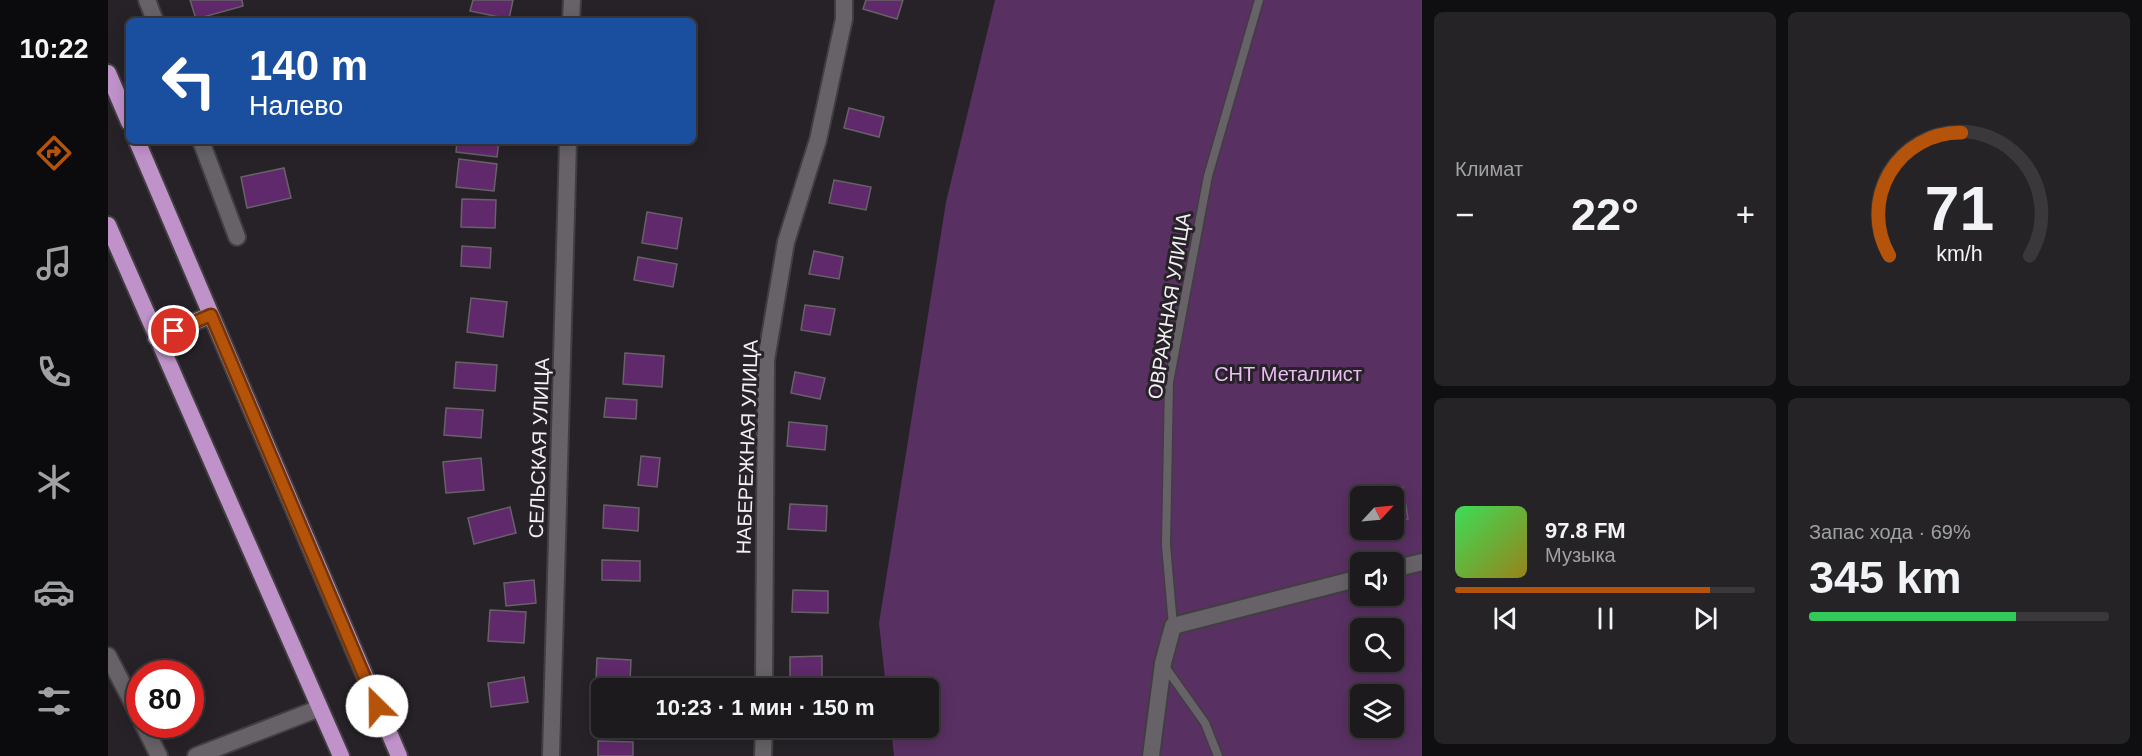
<!DOCTYPE html>
<html lang="ru">
<meta charset="utf-8">
<style>
body{margin:0;font-family:Helvetica,sans-serif;background:#252326;color:#f1f3f6;height:100vh;display:flex;flex-direction:column;font-size:22px;white-space:nowrap}
*{box-sizing:border-box;margin:0}
p{font-size:20px;color:#a0a1a4}
.icon{flex:none;width:33px;height:33px;fill:none;stroke:currentColor;stroke-width:2;stroke-linecap:round;stroke-linejoin:round}
.map{position:relative;flex:1;overflow:hidden}
.sheet{display:flex;flex-direction:column;gap:12px;padding:12px;background:#0f0e10;width:720px}
.sheet>*{flex:none}
.banner{position:absolute;left:18px;top:18px;width:570px;height:126px;border-radius:9px;box-shadow:0 3px 15px #0003,0 0 0 2px #3a383b;background:#1a4fa0;color:#fff;overflow:hidden}
.needle{width:39px;rotate:64deg}
.fabs{position:absolute;left:1242px;top:486px;display:grid;gap:12px}
.fabs a{display:grid;place-items:center;width:54px;height:54px;border-radius:9px;background:#1c1a1d;box-shadow:0 3px 15px #0003,0 0 0 2px #3a383b;font-size:30px}
.speed{position:absolute;left:18px;top:660px;display:flex;gap:12px;font-size:30px;font-weight:700;text-align:center}
.speed>*{display:grid;place-content:center;width:78px;height:78px;border-radius:50%;background:#1c1a1d;box-shadow:0 3px 15px #0003,0 0 0 2px #3a383b;line-height:1}
.speed .limit{border:9px solid #d22;background:#fff;color:#111}
.pin{position:absolute;display:grid;place-items:center;width:51px;height:51px;color:#fff;margin:-26px;border:3px solid #fff;border-radius:50%;box-shadow:0 2px 6px #0007}
.me{position:absolute;width:66px;margin:-33px;rotate:337deg;stroke-linejoin:round;filter:drop-shadow(0 0 4px #0008)}
.turn{display:flex;align-items:center;gap:21px;height:126px;padding:0 24px;font-size:27px}
.turn .icon{width:78px;height:78px;stroke-width:2.5}
.turn b{display:block;font-size:42px;line-height:51px}
.big{font-size:45px;font-weight:800;line-height:1.1}
.sheet .tile{flex:1;display:flex;flex-direction:column;justify-content:center;gap:9px;min-width:0;padding:0 21px;border-radius:9px;background:#252326}
.sheet .dial{align-items:center;gap:0}
.dial svg{height:156px;overflow:visible;fill:none;stroke:#3a383b;stroke-width:7;stroke-linecap:round;text-anchor:middle}
.dial text{fill:#f1f3f6;stroke:none}
.song{display:flex;align-items:center;gap:18px}
.cover{width:72px;height:72px;border-radius:9px;background:linear-gradient(135deg,hsl(130 70% 55%),hsl(50 70% 35%))}
.played{height:6px;border-radius:3px;background:linear-gradient(90deg,#b45309 85%,#3a383b 85%)}
.keys{display:flex;justify-content:space-around;direction:ltr}
.heat{display:flex;justify-content:space-between;align-items:center;font-size:33px;direction:ltr}
.charge{height:9px;border-radius:4px;background:linear-gradient(90deg,#34c759 69%,#3a383b 0)}
.sheet .tiles{flex:1;display:grid;gap:12px;grid-template-columns:repeat(2,1fr)}
.trip{position:absolute;left:483px;top:678px;width:348px;height:60px;border-radius:9px;background:#1c1a1d;box-shadow:0 3px 15px #0003,0 0 0 2px #3a383b;font-weight:800;line-height:60px;text-align:center}
main{display:flex;flex:1;min-height:0}
.menu{display:flex;flex-direction:column;width:108px;justify-content:space-around;align-items:center;background:#0b0a0c;color:#a0a1a4}
.menu .icon{width:42px;height:42px}
.menu .current{color:#b45309}
.menu b{font-size:27px;color:#f1f3f6}
.map>svg:first-child{display:block}
.green{fill:#593062;fill-rule:evenodd}
.building{fill:#60296b;stroke:#666267;stroke-width:1.5}
.lines{fill:none;stroke-linecap:round;stroke-linejoin:round}
.service-casing{stroke:#413e41;stroke-width:11}
.minor-casing{stroke:#413e41;stroke-width:20}
.trunk-casing{stroke:#413e41;stroke-width:20}
.service{stroke:#666267;stroke-width:8}
.minor{stroke:#666267;stroke-width:16}
.trunk{stroke:#c092ca;stroke-width:16}
.route-casing{stroke:#753606;stroke-width:15}
.route{stroke:#b45309;stroke-width:10}
.labels{text-anchor:middle;stroke-width:6;stroke-linejoin:round;paint-order:stroke}
.street-label{font-size:20px;fill:#f2f0f3;stroke:#262227}
.park-label{font-size:20px;fill:#ecbdf5;stroke:#262227}
</style>
<main>
<nav class="menu">
<b>10:22</b>
<svg class="icon current" aria-label="directions" viewBox="0 0 24 24"><path d="M12 3l9 9-9 9-9-9zM9 14v-3h6M13 9l2 2-2 2"/></svg>
<svg class="icon" aria-label="music" viewBox="0 0 24 24"><path d="M9 18V5l10-2v13"/><circle cx="6" cy="18" r="3"/><circle cx="16" cy="16" r="3"/></svg>
<svg class="icon" aria-label="phone" viewBox="0 0 24 24"><path d="M5 4h4l2 5-3 2q2 4 5 5l2-3 5 2v4C11 20 4 13 5 4z"/></svg>
<svg class="icon" aria-label="climate" viewBox="0 0 24 24"><path d="M12 3v18M4 7l16 10M4 17L20 7"/></svg>
<svg class="icon" aria-label="car" viewBox="0 0 24 24"><path d="M5 17H2v-5l4-1 3-4h7l3 4 3 1v5h-3M9 17h6M6 11h13"/><circle cx="7" cy="17" r="2"/><circle cx="17" cy="17" r="2"/></svg>
<svg class="icon" aria-label="filters" viewBox="0 0 24 24"><path d="M4 7h16M4 17h16"/><circle cx="9" cy="7" r="2"/><circle cx="15" cy="17" r="2"/></svg>
</nav>
<div class="map">
<svg width="1314" height="756" viewBox="0 0 1314 756">
<rect width="100%" height="100%" fill="#262227"/>
<path class="green" d="M887 0H1314V756H786L783 728H820V688H778L771 623 838 202ZM1252 496H1286V530H1252ZM1252 562H1286V596H1252ZM1252 628H1286V662H1252ZM1252 694H1286V728H1252Z"/>
<path class="building" d="M82 0H134L135 6 88 19Z
M365 0H405L401 19 362 11Z
M758 0H795L789 19 755 9Z
M741 108 776 117 771 137 736 128Z
M349 141H391L389 157 348 152Z
M351 159 389 164 386 191 348 187Z
M176 168 183 198 139 208 133 177Z
M726 180 763 187 758 210 721 203Z
M354 199 388 200 387 228 353 227Z
M539 212 574 218 569 249 534 243Z
M354 246 383 248 382 268 353 266Z
M706 251 735 257 731 279 701 274Z
M530 257 569 264 565 287 526 280Z
M363 298 399 302 395 337 359 332Z
M697 305 727 309 722 335 693 330Z
M517 353 556 356 554 387 515 384Z
M348 362 389 365 387 391 346 388Z
M687 372 717 378 712 399 683 393Z
M498 398 529 400 528 419 496 417Z
M338 408 375 410 373 438 336 435Z
M681 422 719 426 717 450 679 446Z
M533 456 552 458 549 487 530 485Z
M373 458 376 490 338 493 335 462Z
M1295 487 1300 519 1286 521V496H1258V492Z
M682 504 719 506 718 531 680 529Z
M496 505 531 508 530 531 495 528Z
M402 507 408 533 366 544 360 518Z
M494 560 532 561V581L494 580Z
M426 580 428 603 398 606 396 583Z
M685 590 720 591V613L684 612Z
M382 610 418 612 416 643 380 641Z
M714 656V680H682V657Z
M489 658 523 660 522 682 488 681Z
M416 677 420 702 383 707 380 683Z
M490 741 525 742V756H490Z"/>
<g class="lines">
<g class="service-casing">
<path id="service" d="M1065 626 1058 545 1061 382 1100 176 1151 0
M1055 664 1097 723 1110 756"/>
</g>
<g class="minor-casing">
<path id="minor" d="M39 0 47 21
M463 21 464 0
M93 141 129 237
M1286 569 1314 562
M0 656 32 717
M656 688 658 360 678 242 710 140 736 19V0
M35 724 51 756
M88 756 212 708
M443 756 460 141
M655 756 656 728
M1043 756 1055 663 1065 626 1252 578"/>
</g>
<g class="trunk-casing">
<path id="trunk" d="M0 73 21 122
M29 141 291 756
M0 225 233 756
M48 338 103 315"/>
</g>
<use href="#service" class="service"/>
<use href="#minor" class="minor"/>
<use href="#trunk" class="trunk"/>
</g>
<g class="lines">
<g class="route-casing">
<path id="route" d="M66 331 103 315 269 706"/>
</g>
<use href="#route" class="route"/>
</g>
<g class="labels">
<g class="street-label">
<text transform="translate(1061 306) rotate(-81)" y="7">ОВРАЖНАЯ УЛИЦА</text>
<text transform="translate(639 447) rotate(-88)" y="7">НАБЕРЕЖНАЯ УЛИЦА</text>
<text transform="translate(431 448) rotate(-88)" y="7">СЕЛЬСКАЯ УЛИЦА</text>
</g>
<g class="park-label">
<text x="1180" y="381">СНТ Металлист</text>
</g>
</g>
</svg>
<div class="fabs">
<a><svg class="needle" viewBox="-14 -14 28 28"><path d="M0-13l5 13h-10z" fill="#e53935"/><path d="M0 13l5-13h-10z" fill="#a0a1a4"/></svg></a>
<a><svg class="icon" aria-label="sound" viewBox="0 0 24 24"><path d="M4 9h4l5-4v14l-5-4H4zM17 9q2 3 0 6"/></svg></a>
<a><svg class="icon" aria-label="search" viewBox="0 0 24 24"><circle cx="10" cy="10" r="6"/><path d="M15 15l6 6"/></svg></a>
<a><svg class="icon" aria-label="layers" viewBox="0 0 24 24"><path d="M12 4l9 5-9 5-9-5zM3 14l9 5 9-5"/></svg></a>
</div>
<div class="speed"><div class="limit">80</div></div>
<div class="pin" style="left:66px;top:331px;background:#d93025"><svg class="icon" aria-label="arrive" viewBox="0 0 24 24"><path d="M6 21V4h12l-3 4 3 4H6"/></svg></div>
<svg class="me" style="left:269px;top:706px" viewBox="-20 -20 40 40"><circle r="19" fill="#fff"/><path d="M0-13L10 11 0 6-10 11z" fill="#b45309"/></svg>
<div class="trip">10:23 · 1 мин · 150 m</div>
<div class="banner">
<div class="turn"><svg class="icon" aria-label="left" viewBox="0 0 24 24"><path d="M17 20v-9H6M10 6l-5 5 5 5"/></svg><div><b>140 m</b>Налево</div></div>
</div>
</div>
<section class="sheet">
<div class="tiles">
<div class="tile"><p>Климат</p>
<div class="heat"><a>−</a><b class="big">22°</b><a>+</a></div>
</div>
<div class="tile dial"><svg viewBox="0 0 100 80">
<path d="M14 69A42 42 0 1 1 86 69"/>
<path d="M14 69A42 42 0 0 1 51 6" stroke="#b45309"/>
<text x="50" y="56" font-size="32" font-weight="700">71</text>
<text x="50" y="72" font-size="11">km/h</text>
</svg></div>
<div class="tile">
<div class="song"><i class="cover"></i><div><b>97.8 FM</b><p>Музыка</p></div></div>
<div class="played"></div>
<div class="keys"><svg class="icon" aria-label="previous" viewBox="0 0 24 24"><path d="M18 5L8 12l10 7zM5 5v14"/></svg><svg class="icon" aria-label="pause" viewBox="0 0 24 24"><path d="M8 5v14M16 5v14"/></svg><svg class="icon" aria-label="next" viewBox="0 0 24 24"><path d="M6 5l10 7-10 7zM19 5v14"/></svg></div>
</div>
<div class="tile"><p>Запас хода · 69%</p><b class="big">345 km</b><div class="charge"></div></div>
</div>
</section>
</main>
